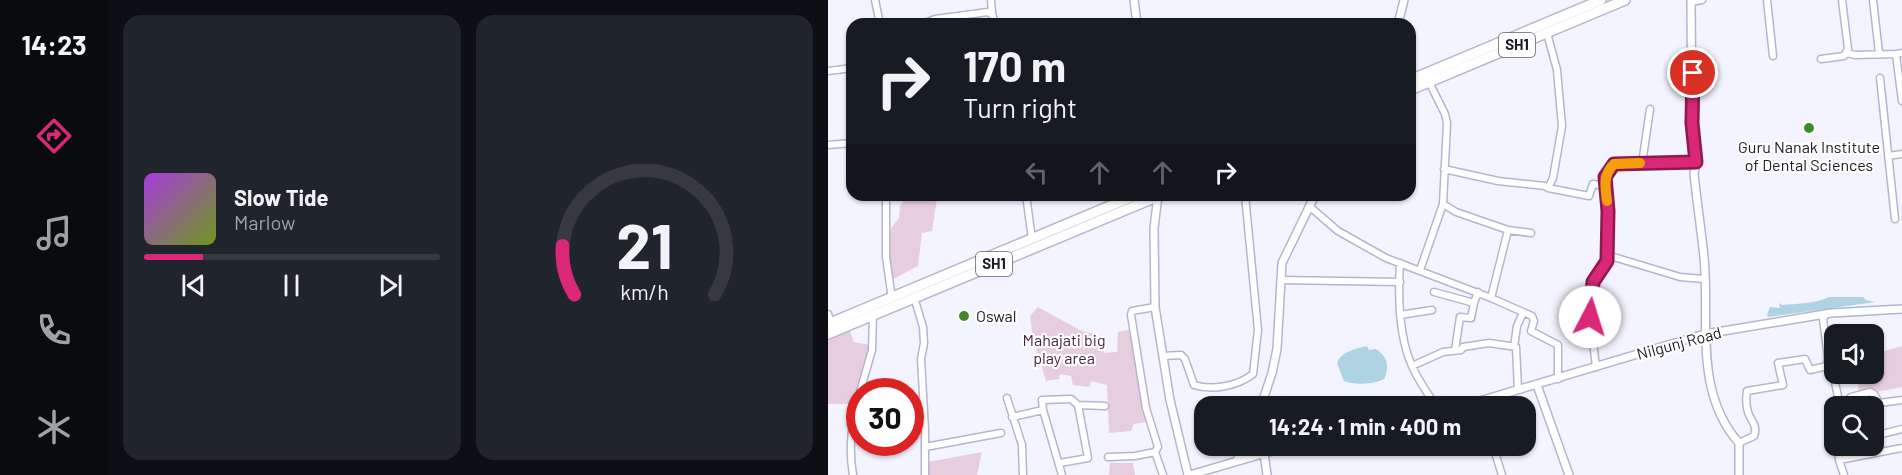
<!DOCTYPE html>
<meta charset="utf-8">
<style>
body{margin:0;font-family:Barlow,sans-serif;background:#20242c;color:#f1f3f6;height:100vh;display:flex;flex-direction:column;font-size:22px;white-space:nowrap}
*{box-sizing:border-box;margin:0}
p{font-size:20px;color:#9ea1a6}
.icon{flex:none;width:33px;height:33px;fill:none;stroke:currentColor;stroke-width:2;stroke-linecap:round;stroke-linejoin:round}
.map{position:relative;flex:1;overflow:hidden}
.side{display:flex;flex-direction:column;gap:15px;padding:15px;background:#0d0f14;width:720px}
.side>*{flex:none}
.guide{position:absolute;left:18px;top:18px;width:570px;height:183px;border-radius:18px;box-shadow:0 2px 4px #0004;background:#171b24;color:#f1f3f6;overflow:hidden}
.fabs{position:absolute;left:996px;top:324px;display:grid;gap:12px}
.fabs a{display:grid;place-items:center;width:60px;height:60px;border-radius:12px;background:#171b24;box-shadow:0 2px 4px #0004;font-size:30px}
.speed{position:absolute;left:18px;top:378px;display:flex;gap:12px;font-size:30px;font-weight:700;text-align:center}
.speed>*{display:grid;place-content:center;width:78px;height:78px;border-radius:50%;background:#171b24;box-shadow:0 2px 4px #0004;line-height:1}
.speed .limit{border:9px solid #d22;background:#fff;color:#111}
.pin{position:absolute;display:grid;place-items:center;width:51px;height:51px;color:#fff;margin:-26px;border:3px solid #fff;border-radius:50%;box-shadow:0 2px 6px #0007}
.me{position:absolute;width:66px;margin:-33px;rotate:5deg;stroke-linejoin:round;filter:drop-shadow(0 0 4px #0008)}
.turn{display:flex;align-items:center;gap:21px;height:126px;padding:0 18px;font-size:27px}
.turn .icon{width:78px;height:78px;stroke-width:2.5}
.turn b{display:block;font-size:42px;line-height:51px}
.lanes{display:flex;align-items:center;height:57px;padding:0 18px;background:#0003;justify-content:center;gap:30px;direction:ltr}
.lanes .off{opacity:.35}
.side .card{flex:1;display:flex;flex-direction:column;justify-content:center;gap:9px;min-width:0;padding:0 21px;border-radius:18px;background:#20242c}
.side .dial{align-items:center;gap:0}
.dial svg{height:156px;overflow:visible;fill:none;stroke:#363941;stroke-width:7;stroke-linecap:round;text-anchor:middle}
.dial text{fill:#f1f3f6;stroke:none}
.song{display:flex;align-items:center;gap:18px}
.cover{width:72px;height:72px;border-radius:9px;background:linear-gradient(135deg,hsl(280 70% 55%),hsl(80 70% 35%))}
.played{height:6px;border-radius:3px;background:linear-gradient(90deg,#db2777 20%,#363941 20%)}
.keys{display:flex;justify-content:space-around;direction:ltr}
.side .tiles{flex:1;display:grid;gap:15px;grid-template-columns:repeat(2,1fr)}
.trip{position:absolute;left:366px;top:396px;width:342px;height:60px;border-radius:18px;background:#171b24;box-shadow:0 2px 4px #0004;font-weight:700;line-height:60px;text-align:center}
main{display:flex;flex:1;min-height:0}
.tabs{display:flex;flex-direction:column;width:108px;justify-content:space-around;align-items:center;background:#090b0e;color:#9ea1a6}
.tabs .icon{width:42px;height:42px}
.tabs .on{color:#db2777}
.tabs b{font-size:27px;color:#f1f3f6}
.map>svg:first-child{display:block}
.green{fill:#e7cede}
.water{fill:#aed3e2}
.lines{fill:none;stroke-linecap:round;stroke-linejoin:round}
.minor-casing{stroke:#b4b6cf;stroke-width:9}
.tertiary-casing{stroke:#b4b6cf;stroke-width:10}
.primary-casing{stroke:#b4b6cf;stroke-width:12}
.minor{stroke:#fff;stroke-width:6}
.tertiary{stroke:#fff;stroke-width:7}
.primary{stroke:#fff;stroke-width:9}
.route-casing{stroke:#8e194d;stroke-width:15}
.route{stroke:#db2777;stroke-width:10}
.slow{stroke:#f59e0b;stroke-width:10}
.poi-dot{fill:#41882d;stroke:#fff;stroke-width:2}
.labels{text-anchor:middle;stroke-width:4.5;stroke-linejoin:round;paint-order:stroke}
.shield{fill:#fff;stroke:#5f5f66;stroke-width:1.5}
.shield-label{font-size:15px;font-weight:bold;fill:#1a1b24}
.poi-label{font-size:16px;fill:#1a1b24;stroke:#fff}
.park-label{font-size:16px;fill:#461e3b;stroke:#fff}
.street-label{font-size:16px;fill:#1a1b24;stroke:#fff}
</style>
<main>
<nav class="tabs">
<b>14:23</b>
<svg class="icon on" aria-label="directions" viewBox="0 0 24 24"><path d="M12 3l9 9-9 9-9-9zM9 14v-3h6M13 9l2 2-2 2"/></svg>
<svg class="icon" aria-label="music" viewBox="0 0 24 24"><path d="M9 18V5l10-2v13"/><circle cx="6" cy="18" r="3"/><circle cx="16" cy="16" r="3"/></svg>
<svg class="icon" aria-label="phone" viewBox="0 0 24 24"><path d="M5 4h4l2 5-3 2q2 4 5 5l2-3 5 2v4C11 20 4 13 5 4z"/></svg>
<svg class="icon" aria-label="climate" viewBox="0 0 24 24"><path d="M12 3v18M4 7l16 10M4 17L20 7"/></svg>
</nav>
<section class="side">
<div class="tiles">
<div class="card">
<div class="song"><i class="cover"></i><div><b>Slow Tide</b><p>Marlow</p></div></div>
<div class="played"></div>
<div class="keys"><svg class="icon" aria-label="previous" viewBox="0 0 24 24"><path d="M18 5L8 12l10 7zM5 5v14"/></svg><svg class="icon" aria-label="pause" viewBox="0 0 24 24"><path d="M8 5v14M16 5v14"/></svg><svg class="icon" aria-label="next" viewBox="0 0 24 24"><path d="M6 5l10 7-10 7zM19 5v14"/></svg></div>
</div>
<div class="card dial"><svg viewBox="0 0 100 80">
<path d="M14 69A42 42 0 1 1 86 69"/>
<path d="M14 69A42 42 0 0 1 8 44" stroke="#db2777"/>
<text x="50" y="56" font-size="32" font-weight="700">21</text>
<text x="50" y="72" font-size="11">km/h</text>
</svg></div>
</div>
</section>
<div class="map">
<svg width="1074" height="475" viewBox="0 0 1074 475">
<rect width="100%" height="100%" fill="#f3f4ff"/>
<path class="green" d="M80 195H107L109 199 104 231 94 233 90 266 65 279 60 256V232L71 218 72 206Z
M210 307 254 331 267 334 276 353 289 352 290 332 304 329 319 422 306 424 303 431 281 433 279 385 263 381 262 387 245 385 243 376 232 374 231 379 218 381 205 339 202 316Z
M21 329 26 342 42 345 24 404H0V338Z
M1074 346V387L1049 392 1043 390 1031 391 1028 374H1046V354Z
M154 452 149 475H100V462Z
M282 463H305L307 475H281Z"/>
<path class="water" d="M1001 297H1035L1038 300 1047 302 940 317 939 315 942 307 952 308 951 303 954 305C969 304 989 303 1001 297Z
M539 346 541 350 548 349C560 357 561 365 557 378 549 385 525 385 516 381L509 363C514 351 527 349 539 346Z"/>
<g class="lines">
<g class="minor-casing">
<path id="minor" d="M47 0 52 24
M163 0 164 13
M939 0 945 56
M1045 0 1051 53
M863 2 874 0
M95 24 107 19 160 12 165 16 166 24
M1019 53 1027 55 1068 54
M993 59 1016 56 1020 49 1014 0
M0 71 24 68
M1052 78 1067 219
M1072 86 1068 54 1074 53
M1074 86H1072L1074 101
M0 145 24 143
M1060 156 1074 154
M814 164 822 109
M616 169 670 181 717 186 720 188 725 178 734 126 729 70 719 33
M720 188 761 196 765 184 777 186
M58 195V257L64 299
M198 195 204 239
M481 206 510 231 558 258 663 298 680 230 628 212 615 204 619 123 617 114 601 82
M680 230 703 233
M779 255 852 277 876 279
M572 263C570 295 571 337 584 366 590 380 600 394 608 406
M592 270 615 204
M453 280 572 282
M606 292 646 303 650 292
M86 297 95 327 96 343 93 359 97 430V475
M663 298 704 316 706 321 703 331 730 345V379
M0 314 3 323
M998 314 995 319 1000 358 1005 373 1012 406
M572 315 604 310
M686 347 689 326 695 313
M627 350 632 317 643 318 646 303
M335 356 353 355 357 359 366 385C384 391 410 386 425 374L430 330 417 195
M584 366 615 352 633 350 635 347 661 343 688 347 690 390
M768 367 762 317 764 292 765 282 779 261 780 211 777 177 783 166 786 164 868 162
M32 392 44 350 45 315
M179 398 194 445 195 475
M250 405 277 406
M1015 406 1023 397 1042 392 1046 394 1051 403 1074 400
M184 417 215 410
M1006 423V426
M1046 436 1074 429
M911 443 926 436C930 425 923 422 920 412 918 406 918 397 919 391L955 385 950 363 977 359 982 370 999 366 1000 358
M665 446 674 475
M1010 446 1011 460
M97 447 173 433
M327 452 335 475
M280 457 307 456 327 452 330 447 318 408 303 315 304 311 327 307
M232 463 260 458 250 405 243 399 214 400 215 410 234 475
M25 475C20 446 24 422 32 394
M1016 475 1011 460 1074 448"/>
</g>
<g class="tertiary-casing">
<path id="tertiary" d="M306 0 309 24
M863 0 864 123 868 162 866 174C869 202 873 229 876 257 882 318 865 392 911 443V475
M570 24 576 0
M330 195 326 228 327 307 342 400 360 475
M709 385 741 475
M433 406 444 373 449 349 454 263 487 195
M635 406 877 334 1003 313 1074 309
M436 452 439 475
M409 460 416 446
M362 475 461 446"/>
</g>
<g class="primary-casing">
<path id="primary" d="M582 80 773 0
M582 90 797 0
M0 324 308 195
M0 334 333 195"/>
</g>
<use href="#minor" class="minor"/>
<use href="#tertiary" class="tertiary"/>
<use href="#primary" class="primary"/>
</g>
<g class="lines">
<g class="route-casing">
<path id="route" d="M762 317 765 282 779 261 780 211 777 177 786 164 868 162 864 123 865 73"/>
</g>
<use href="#route" class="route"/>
<path class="slow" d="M779 201C777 187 775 174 786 164L812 163"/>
</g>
<g class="poi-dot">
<circle cx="981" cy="128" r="6"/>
<circle cx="136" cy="316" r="6"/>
</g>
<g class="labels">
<g class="shield">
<rect x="671" y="33" width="36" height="24" rx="4.5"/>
<rect x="148" y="252" width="36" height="24" rx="4.5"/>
</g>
<g class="shield-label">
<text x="689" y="50">SH1</text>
<text x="166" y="269">SH1</text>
</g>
<g class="poi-label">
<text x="981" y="153">Guru Nanak Institute<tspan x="981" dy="18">of Dental Sciences</tspan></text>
<text x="148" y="322" text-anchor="start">Oswal</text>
</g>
<g class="park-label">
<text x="236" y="346">Mahajati big<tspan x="236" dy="18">play area</tspan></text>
</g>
<g class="street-label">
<text transform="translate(851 343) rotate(-15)" y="6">Nilgunj Road</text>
</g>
</g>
</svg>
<div class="fabs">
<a><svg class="icon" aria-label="sound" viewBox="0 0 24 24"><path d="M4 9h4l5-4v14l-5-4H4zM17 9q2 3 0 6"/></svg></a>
<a><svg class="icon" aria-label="search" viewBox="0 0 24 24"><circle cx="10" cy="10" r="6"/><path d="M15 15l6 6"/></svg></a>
</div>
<div class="speed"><div class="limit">30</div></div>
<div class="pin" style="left:865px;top:73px;background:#d93025"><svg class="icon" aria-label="arrive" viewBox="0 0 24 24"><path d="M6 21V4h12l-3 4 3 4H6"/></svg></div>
<svg class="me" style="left:762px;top:317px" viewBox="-20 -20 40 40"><circle r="19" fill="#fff"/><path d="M0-13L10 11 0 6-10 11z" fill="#db2777"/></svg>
<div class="trip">14:24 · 1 min · 400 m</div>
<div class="guide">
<div class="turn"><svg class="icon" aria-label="right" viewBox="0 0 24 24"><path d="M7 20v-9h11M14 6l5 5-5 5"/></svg><div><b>170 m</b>Turn right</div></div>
<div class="lanes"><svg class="icon off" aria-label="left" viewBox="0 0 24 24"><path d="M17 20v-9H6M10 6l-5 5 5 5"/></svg><svg class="icon off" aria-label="ahead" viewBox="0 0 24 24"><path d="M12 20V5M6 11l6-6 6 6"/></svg><svg class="icon off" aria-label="ahead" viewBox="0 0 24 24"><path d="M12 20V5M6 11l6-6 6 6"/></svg><svg class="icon" aria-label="right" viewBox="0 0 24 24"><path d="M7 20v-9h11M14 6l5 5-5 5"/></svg></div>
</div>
</div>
</main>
